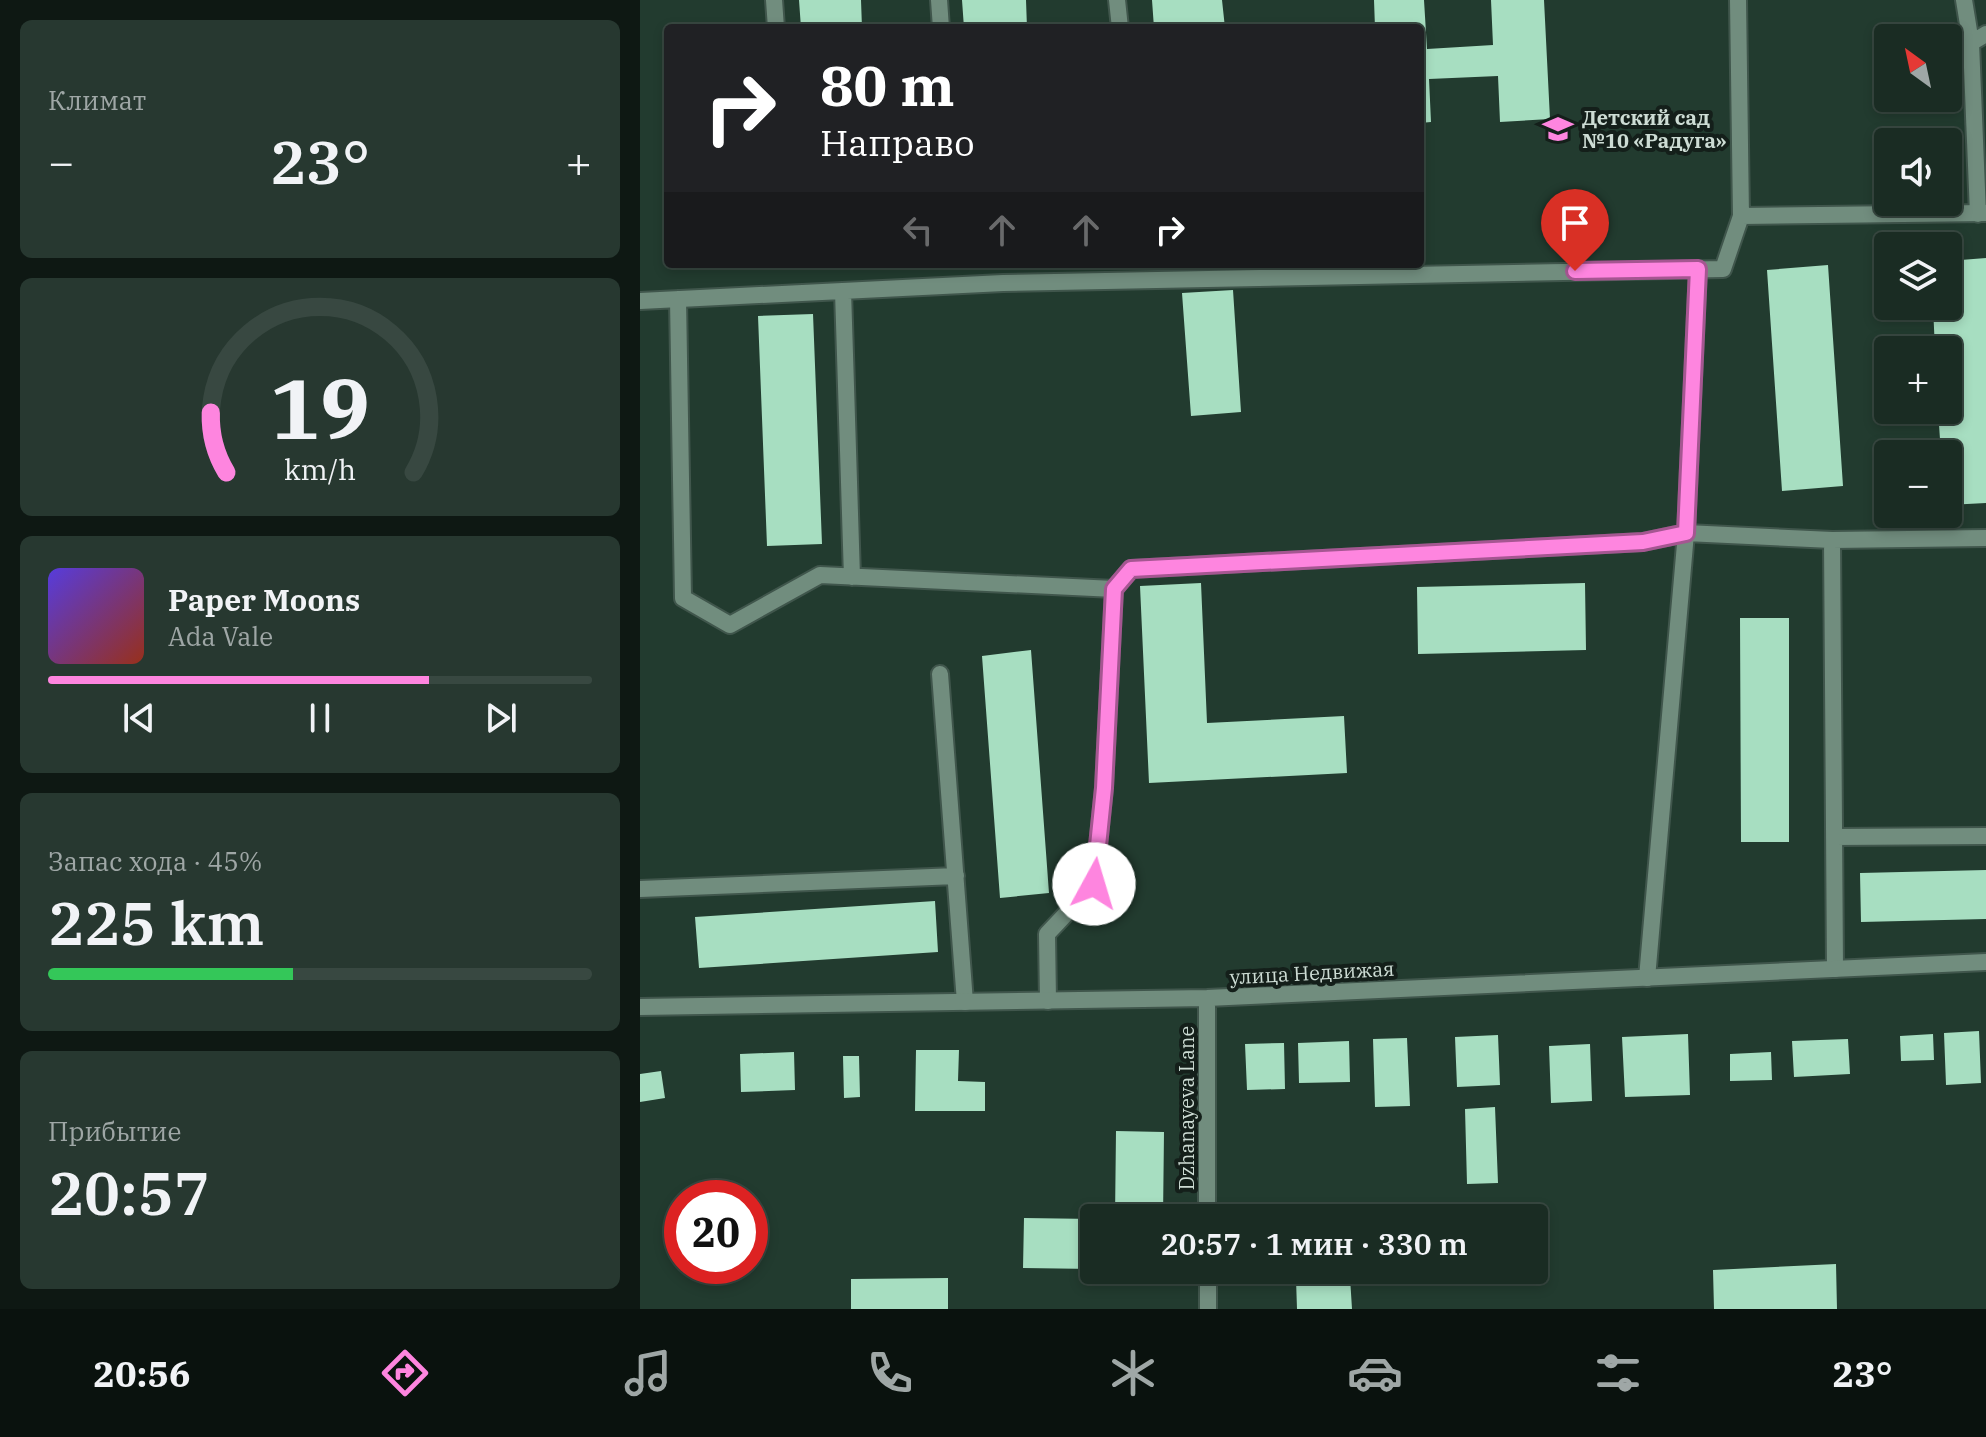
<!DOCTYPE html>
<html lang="ru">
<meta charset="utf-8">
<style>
body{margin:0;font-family:"IBM Plex Serif",serif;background:#273830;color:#f1f3f6;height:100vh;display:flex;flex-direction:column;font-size:30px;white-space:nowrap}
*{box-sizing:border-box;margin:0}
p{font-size:26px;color:#9fa7a6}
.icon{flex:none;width:44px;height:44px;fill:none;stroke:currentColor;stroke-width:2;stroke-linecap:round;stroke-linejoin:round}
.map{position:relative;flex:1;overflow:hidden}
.panel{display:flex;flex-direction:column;gap:20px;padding:20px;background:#0e1813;width:640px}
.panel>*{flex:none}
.guide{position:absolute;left:24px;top:24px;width:760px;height:244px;border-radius:8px;box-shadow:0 4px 12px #0003,0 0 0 2px #384841;background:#202124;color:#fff;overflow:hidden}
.needle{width:52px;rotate:327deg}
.buttons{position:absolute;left:1234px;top:24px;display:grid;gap:16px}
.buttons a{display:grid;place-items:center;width:88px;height:88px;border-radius:8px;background:#1a2c23;box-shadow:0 4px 12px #0003,0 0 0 2px #384841;font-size:40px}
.speed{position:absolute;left:24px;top:1180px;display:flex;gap:16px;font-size:40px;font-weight:700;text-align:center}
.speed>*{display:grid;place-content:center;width:104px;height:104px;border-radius:50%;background:#1a2c23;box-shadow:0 4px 12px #0003,0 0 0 2px #384841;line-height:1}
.speed .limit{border:12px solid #d22;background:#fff;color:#111}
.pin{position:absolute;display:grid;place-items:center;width:68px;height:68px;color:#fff;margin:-82px -34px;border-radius:50% 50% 50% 0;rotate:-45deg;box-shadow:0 0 8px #0007}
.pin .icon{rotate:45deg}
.me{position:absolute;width:88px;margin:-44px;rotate:6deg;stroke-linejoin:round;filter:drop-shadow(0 0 6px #0008)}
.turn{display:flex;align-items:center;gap:28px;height:168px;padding:0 24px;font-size:36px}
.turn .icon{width:104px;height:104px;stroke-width:2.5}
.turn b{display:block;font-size:56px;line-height:68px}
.lanes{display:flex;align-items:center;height:76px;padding:0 24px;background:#0003;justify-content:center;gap:40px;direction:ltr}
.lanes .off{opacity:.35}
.big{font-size:60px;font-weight:600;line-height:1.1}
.panel .tile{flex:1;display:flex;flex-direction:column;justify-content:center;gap:12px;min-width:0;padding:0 28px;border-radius:12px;background:#273830}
.panel .dial{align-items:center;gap:0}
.dial svg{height:208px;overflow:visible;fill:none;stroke:#384841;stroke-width:7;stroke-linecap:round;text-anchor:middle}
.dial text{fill:#f1f3f6;stroke:none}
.song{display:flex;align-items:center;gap:24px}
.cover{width:96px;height:96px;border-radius:12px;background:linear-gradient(135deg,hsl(250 70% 55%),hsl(10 70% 35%))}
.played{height:8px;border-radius:4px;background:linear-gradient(90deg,#fe85df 70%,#384841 70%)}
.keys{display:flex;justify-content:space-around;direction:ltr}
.heat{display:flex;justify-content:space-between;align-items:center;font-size:44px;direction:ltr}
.charge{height:12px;border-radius:6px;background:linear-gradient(90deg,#34c759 45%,#384841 0)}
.trip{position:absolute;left:440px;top:1204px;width:468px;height:80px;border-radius:8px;background:#1a2c23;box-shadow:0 4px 12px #0003,0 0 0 2px #384841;font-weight:600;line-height:80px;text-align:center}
.menu{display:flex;height:128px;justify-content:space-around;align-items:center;background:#0a120e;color:#9fa7a6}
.menu .icon{width:56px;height:56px}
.menu .current{color:#fe85df}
.menu b{font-size:36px;color:#f1f3f6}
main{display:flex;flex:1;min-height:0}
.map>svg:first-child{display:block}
.building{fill:#a7dec1}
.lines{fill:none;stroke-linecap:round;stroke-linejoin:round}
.service-casing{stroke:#40564c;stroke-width:20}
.minor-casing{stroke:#40564c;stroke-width:20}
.service{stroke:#718d7e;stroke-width:16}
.minor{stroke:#718d7e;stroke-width:16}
.route-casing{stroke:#a55691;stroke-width:20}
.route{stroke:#fe85df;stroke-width:14}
.labels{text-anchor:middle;stroke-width:8;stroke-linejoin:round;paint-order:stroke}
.poi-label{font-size:20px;font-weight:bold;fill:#cddcd4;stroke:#141f1a;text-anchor:start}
.street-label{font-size:20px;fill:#cddcd4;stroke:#141f1a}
</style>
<main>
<section class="panel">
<div class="tile"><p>Климат</p>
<div class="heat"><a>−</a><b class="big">23°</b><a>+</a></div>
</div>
<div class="tile dial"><svg viewBox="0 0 100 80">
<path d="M14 69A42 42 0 1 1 86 69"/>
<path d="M14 69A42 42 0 0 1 8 46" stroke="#fe85df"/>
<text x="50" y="56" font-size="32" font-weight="700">19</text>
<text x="50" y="72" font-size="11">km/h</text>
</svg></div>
<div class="tile">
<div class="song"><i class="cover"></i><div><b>Paper Moons</b><p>Ada Vale</p></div></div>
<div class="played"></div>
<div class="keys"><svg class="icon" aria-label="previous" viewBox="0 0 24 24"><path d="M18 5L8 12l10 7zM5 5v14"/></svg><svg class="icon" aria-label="pause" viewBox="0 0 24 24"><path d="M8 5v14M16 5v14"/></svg><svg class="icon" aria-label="next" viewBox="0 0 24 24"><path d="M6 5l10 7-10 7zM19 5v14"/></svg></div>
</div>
<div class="tile"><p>Запас хода · 45%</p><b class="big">225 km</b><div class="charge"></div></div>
<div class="tile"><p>Прибытие</p><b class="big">20:57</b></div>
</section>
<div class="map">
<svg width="1346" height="1309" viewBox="0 0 1346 1309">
<rect width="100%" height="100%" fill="#223b2f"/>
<path class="building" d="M159 0H221L222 28H161Z
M322 0H386L387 28H324Z
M512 0H582L585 28H514Z
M734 0H784L787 49 853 45 851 0H904L910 119 860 122 858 76 789 79 791 122 780 123V28H735Z
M1346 258V503L1308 505V454H1301L1298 410H1308V350H1295L1293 306H1308V261Z
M1188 265 1203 486 1142 491 1127 270Z
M593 290 601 412 551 416 542 293Z
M173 314 182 544 127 546 118 316Z
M561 583 567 723 704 716 707 773 509 783 500 586Z
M945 583 946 650 778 654 777 587Z
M1100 618H1149V842H1101Z
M391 650 409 893 360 898 342 656Z
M1346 870V919L1221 922 1220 873Z
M295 901 298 952 59 968 55 917Z
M1339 1031 1341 1083 1306 1085 1304 1033Z
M1048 1034 1050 1095 985 1097 982 1037Z
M1293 1034 1294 1060 1261 1061 1260 1036Z
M858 1035 860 1085 817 1087 815 1037Z
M767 1038 770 1106 735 1107 733 1039Z
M1208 1039 1210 1074 1154 1077 1152 1041Z
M709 1041 710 1082 659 1083 658 1043Z
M644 1043 645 1089 607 1090 605 1044Z
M950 1044 952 1101 911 1103 909 1046Z
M276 1050H319L318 1081 345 1082V1111H275Z
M154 1052 155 1090 101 1092 100 1054Z
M1131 1052 1132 1080 1090 1081V1054Z
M203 1056H219L220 1097 204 1098Z
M21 1071 25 1098 0 1102V1074Z
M855 1107 858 1183 827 1184 825 1109Z
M476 1131 524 1132 523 1218H475Z
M384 1218 454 1219V1269L383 1268Z
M1196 1264 1197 1309H1074L1073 1270Z
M710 1277 712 1309H657L656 1279Z
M308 1278V1309H211V1279Z"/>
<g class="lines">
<g class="service-casing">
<path id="service" d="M134 0 136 28
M299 0 301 28
M477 0 480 28
M1098 0 1101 216
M1324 0 1331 43 1346 34
M1331 43 1338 214
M203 291 212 577
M38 299 43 598 90 625 180 575 474 589 464 788 454 884 407 934 408 1001
M0 301 363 283 1083 269 1101 216 1346 213
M1192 540 1195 969
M474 589 491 569 1003 542 1046 533 1192 540 1346 538
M300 674 325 1002
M1194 837 1346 836
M0 889 316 876
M1007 978 1046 533 1058 269"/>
</g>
<g class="minor-casing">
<path id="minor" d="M567 998V1218
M0 1007 567 998 1346 962
M568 1270V1309"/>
</g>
<use href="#service" class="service"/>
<use href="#minor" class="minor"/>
</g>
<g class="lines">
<g class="route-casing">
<path id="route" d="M454 884 464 788 474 589 491 569 1003 542 1046 533 1058 269 935 271"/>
</g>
<use href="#route" class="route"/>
</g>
<defs>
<g id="school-bare" transform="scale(2.4)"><path d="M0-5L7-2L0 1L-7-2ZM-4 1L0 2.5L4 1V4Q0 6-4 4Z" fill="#fe85df" stroke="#141f1a" stroke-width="2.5" paint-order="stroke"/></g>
</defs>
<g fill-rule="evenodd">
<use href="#school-bare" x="918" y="129"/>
</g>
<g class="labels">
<g class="poi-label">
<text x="942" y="125">Детский сад<tspan x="942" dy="23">№10 «Радуга»</tspan></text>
</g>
<g class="street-label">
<text transform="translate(672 973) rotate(-3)" y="7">улица Недвижая</text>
<text transform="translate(547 1108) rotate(-90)" y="7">Dzhanayeva Lane</text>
</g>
</g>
</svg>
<div class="buttons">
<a><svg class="needle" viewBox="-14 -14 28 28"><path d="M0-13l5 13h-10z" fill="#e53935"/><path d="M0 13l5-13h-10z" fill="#9fa7a6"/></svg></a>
<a><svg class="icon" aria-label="sound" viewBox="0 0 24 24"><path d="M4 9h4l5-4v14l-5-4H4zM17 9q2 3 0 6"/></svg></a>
<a><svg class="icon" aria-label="layers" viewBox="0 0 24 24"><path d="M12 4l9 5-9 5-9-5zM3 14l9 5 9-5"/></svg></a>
<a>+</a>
<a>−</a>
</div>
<div class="speed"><div class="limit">20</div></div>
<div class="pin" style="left:935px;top:271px;background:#d93025"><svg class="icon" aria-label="arrive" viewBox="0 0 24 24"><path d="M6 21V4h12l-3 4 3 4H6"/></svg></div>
<svg class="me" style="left:454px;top:884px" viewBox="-20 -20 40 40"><circle r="19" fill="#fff"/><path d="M0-13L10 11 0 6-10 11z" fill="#fe85df"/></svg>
<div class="trip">20:57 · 1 мин · 330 m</div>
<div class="guide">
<div class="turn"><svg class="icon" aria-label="right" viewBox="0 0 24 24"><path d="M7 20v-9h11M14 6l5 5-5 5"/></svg><div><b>80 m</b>Направо</div></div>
<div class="lanes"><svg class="icon off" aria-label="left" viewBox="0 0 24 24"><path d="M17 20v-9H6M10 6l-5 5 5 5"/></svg><svg class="icon off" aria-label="ahead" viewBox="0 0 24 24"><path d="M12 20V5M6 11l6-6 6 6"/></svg><svg class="icon off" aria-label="ahead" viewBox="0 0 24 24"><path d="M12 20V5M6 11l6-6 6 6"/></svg><svg class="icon" aria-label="right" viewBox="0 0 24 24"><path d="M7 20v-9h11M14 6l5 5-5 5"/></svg></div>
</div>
</div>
</main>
<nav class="menu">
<b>20:56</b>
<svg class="icon current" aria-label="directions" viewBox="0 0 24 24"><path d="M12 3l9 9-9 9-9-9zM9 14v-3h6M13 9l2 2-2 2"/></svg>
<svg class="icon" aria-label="music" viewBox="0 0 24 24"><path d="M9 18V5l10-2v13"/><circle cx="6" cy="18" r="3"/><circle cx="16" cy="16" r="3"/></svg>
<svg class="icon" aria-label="phone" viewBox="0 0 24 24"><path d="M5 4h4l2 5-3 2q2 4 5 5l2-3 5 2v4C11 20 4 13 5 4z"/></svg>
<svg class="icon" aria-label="climate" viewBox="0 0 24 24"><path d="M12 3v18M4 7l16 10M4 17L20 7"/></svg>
<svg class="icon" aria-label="car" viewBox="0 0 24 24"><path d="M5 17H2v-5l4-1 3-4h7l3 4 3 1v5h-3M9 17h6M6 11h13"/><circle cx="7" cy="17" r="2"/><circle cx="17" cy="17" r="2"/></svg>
<svg class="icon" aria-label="filters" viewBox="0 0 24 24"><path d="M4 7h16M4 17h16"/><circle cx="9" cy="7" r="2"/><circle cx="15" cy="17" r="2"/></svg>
<b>23°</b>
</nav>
